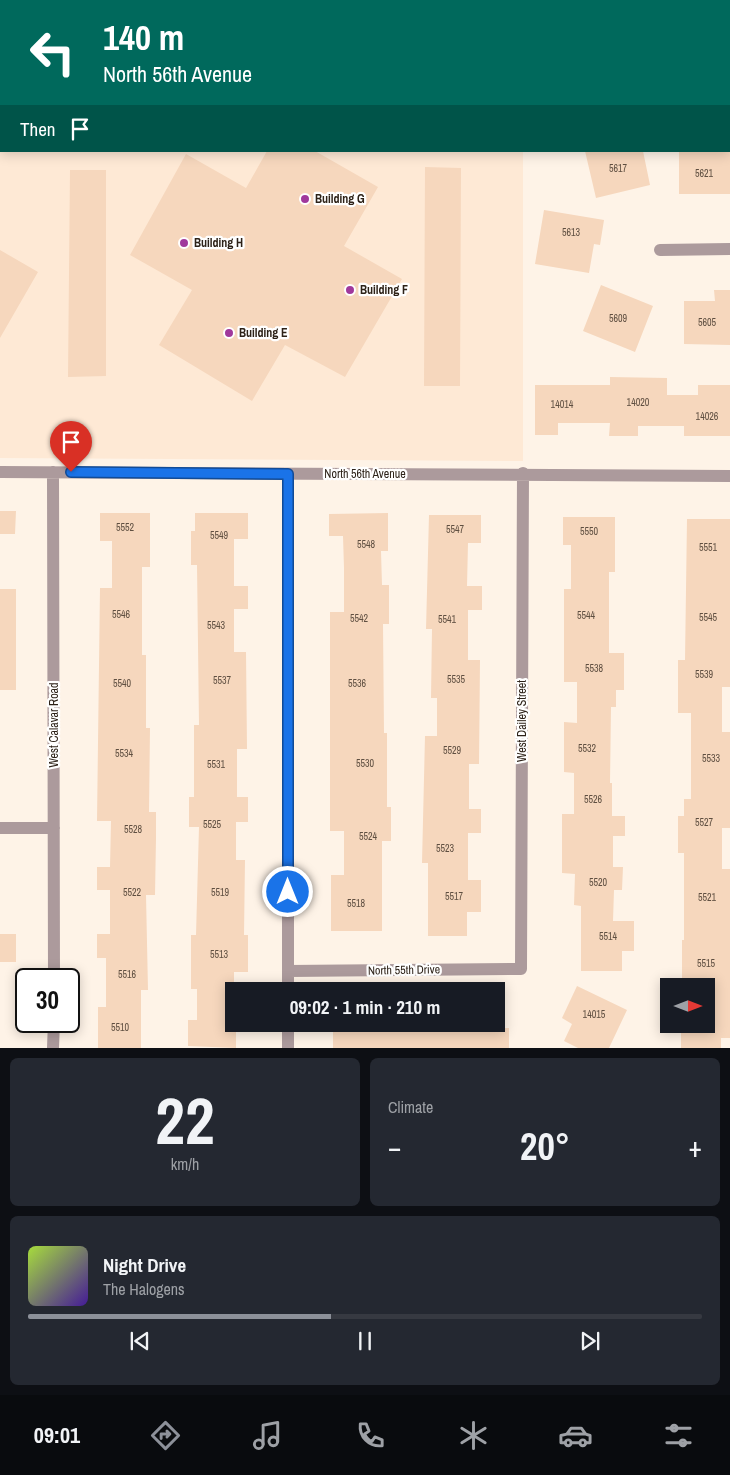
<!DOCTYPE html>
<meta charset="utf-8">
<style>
body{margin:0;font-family:"Archivo Narrow",sans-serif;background:#242831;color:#f1f3f6;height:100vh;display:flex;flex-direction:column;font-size:19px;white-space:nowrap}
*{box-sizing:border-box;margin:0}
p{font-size:16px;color:#9ea1a6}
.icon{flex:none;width:28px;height:28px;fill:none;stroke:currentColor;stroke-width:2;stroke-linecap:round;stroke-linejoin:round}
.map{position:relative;height:1048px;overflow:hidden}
.side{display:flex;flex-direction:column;gap:10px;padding:10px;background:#0d0f14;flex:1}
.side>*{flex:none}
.top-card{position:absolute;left:0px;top:0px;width:730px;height:152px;box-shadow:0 2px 12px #0003;background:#00695c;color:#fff;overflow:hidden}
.needle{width:32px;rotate:90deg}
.tools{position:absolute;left:660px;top:978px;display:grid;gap:10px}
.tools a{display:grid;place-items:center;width:55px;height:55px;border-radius:0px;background:#171b24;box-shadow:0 2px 12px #0003;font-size:25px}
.speed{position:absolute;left:15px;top:968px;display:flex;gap:10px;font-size:25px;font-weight:700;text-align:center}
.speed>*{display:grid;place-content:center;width:65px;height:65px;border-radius:50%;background:#171b24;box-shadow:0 2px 12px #0003;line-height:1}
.speed .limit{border:2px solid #111;border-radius:8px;background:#fff;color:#111}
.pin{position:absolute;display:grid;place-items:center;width:42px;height:42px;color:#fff;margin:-51px -21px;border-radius:50% 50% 50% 0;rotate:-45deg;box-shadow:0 0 5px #0007}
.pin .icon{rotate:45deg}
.me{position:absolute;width:55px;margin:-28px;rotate:0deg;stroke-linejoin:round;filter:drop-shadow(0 0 4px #0008)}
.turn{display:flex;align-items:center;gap:18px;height:105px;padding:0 20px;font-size:22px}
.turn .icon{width:65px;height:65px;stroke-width:2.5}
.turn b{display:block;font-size:35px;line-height:42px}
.then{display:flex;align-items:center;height:48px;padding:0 20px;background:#0003;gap:10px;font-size:19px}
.big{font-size:38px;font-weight:700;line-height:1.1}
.side .widget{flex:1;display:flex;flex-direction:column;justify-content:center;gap:8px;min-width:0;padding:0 18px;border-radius:8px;background:#242831}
.side .dial{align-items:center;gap:0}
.dial b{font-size:65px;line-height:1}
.song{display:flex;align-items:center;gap:15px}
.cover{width:60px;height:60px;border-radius:8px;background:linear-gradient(135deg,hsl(80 70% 55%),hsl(260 70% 35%))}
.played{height:5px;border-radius:2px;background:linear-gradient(90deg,#8c9099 45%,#363941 45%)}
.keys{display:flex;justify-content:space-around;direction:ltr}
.heat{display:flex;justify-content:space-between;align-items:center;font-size:28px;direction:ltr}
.side .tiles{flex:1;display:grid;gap:10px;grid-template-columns:1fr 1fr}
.widget:last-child{grid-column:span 2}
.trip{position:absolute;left:225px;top:982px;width:280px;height:50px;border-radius:0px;background:#171b24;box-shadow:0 2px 12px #0003;font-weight:700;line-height:50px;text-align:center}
.tabs{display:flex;height:80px;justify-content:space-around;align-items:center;background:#090b0e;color:#9ea1a6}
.tabs .icon{width:35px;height:35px}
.tabs .active{color:#8c9099}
.tabs b{font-size:22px;color:#f1f3f6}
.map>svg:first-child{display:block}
.built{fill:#fee9d5}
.building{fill:#f6d7bd}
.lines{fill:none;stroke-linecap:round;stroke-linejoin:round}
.lane{stroke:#ac9a9c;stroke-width:10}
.street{stroke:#ac9a9c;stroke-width:12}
.route-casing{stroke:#114b97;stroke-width:12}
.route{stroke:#1a73e8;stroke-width:9}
.poi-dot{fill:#a0389c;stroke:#fff;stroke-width:2}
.labels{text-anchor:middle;stroke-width:4.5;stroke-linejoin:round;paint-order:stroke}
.number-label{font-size:10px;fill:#5f4f41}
.poi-label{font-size:12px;font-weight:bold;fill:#2d2218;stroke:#fff;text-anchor:start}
.street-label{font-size:12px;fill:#2d2218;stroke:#fff}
</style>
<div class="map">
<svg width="730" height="1048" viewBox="0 0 730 1048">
<rect width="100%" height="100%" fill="#fef3e7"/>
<path class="built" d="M85 0H522V1H85Z
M0 97 1 151H523V461L0 458Z"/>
<path class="building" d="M267 151H315L378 187 344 246 402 279 345 377 285 345 252 401 159 345 192 290 130 255 186 154 246 188Z
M585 151H643L650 185 596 198Z
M679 151H730V194H679Z
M425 167 461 168 460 386H424Z
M70 170H106V376L68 377Z
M544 210 604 220 600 245 594 244 589 273 535 264Z
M0 250 38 272 0 338Z
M601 285 653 306 635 352 583 331Z
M714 290H730V345L684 344V301H715Z
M610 377 667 378V395H698V385H730V436H684V426H638V436H609L610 423H558V435H535V385H610Z
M0 511H16L15 534H0Z
M100 513H150V567H142V655H146V728H150L149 812H156V838L155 895H146L148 990H141V1048H98V1007H106V958H97V934H110V890H97V867H110L111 821H97L100 588H112V541H100Z
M195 513H248V539H234V586H248V609H234V652H246L247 749H237V797H248V822H236V860H245L244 935H248V972H234V1024H236V1048L188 1046V1020H197V989H191V935H196L199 827H189V797H194V725H199L197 565H191V531H195Z
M388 513V551H381L382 585H389V624H383L384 733H387V807H391V841H382V931H331V875H344V831H330V612H344V568L343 536H329V514Z
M429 515H481V543H468L467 586H482V610H468V660H480L479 764H469V809H481V833H468V880H481V912H467V936H428V863H422L425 736H437V698H431L432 629H426Z
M563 517H615V572H609V653H624V690H616V707H611L610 783H612V816H625V836H613V867H623L622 890H614L613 921H634V951H622V971H581V906L574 905 575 874 562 873V814H574V773L564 772V722L577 723V682H564V589H571V545H563Z
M687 519H730V687H722V732H730V828H722V869H730V1038H721V1048H681V1024H706V986H682V940H684V853H678V816H684V799H691V713H678V660H685Z
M0 589H16V690H0Z
M0 934H16V962H0Z
M577 986 627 1010 609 1048H578L564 1041 572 1024 562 1018Z
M333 1024H466V1029L509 1028V1048H333Z"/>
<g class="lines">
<path class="lane" d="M1 0 2 1"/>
<path class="street" d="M729 10H730
M660 250 730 249
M0 472 730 476
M53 472 54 979
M0 828H54
M288 971 521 969 523 473
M288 991V474
M288 1024V1048
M53 1048 54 1021"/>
</g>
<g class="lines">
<g class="route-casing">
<path id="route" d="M71 472 288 474V892"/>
</g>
<use href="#route" class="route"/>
</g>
<g class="poi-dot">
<circle cx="305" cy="199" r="5"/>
<circle cx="184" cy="243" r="5"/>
<circle cx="350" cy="290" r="5"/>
<circle cx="229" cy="333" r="5"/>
</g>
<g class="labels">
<g class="number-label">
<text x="618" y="172">5617</text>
<text x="704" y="177">5621</text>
<text x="571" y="236">5613</text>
<text x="618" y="322">5609</text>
<text x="707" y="326">5605</text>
<text x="638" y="406">14020</text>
<text x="562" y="408">14014</text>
<text x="707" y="420">14026</text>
<text x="125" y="531">5552</text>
<text x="455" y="533">5547</text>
<text x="589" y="535">5550</text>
<text x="219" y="539">5549</text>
<text x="366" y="548">5548</text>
<text x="708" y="551">5551</text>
<text x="121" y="618">5546</text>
<text x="586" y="619">5544</text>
<text x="708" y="621">5545</text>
<text x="359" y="622">5542</text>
<text x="447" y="623">5541</text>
<text x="216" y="629">5543</text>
<text x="594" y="672">5538</text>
<text x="704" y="678">5539</text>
<text x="456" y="683">5535</text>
<text x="222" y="684">5537</text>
<text x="122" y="687">5540</text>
<text x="357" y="687">5536</text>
<text x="587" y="752">5532</text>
<text x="452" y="754">5529</text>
<text x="124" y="757">5534</text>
<text x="711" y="762">5533</text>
<text x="365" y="767">5530</text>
<text x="216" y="768">5531</text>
<text x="593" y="803">5526</text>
<text x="704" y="826">5527</text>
<text x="212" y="828">5525</text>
<text x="133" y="833">5528</text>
<text x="368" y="840">5524</text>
<text x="445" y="852">5523</text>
<text x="598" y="886">5520</text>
<text x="132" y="896">5522</text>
<text x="220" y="896">5519</text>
<text x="454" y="900">5517</text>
<text x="707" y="901">5521</text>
<text x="356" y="907">5518</text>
<text x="608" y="940">5514</text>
<text x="219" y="958">5513</text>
<text x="706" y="967">5515</text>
<text x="127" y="978">5516</text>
<text x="594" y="1018">14015</text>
<text x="120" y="1031">5510</text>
</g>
<g class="poi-label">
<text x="315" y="203">Building G</text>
<text x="194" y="247">Building H</text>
<text x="360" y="294">Building F</text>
<text x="239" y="337">Building E</text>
</g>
<g class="street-label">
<text x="365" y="478">North 56th Avenue</text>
<text transform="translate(522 721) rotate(-90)" y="4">West Dailey Street</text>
<text transform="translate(54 725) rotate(-90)" y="4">West Calavar Road</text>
<text transform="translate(404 970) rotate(-1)" y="4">North 55th Drive</text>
</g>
</g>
</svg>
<div class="tools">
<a><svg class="needle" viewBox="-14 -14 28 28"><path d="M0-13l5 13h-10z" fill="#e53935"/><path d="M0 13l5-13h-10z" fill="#9ea1a6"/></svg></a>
</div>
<div class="speed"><div class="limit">30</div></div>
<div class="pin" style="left:71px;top:472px;background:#d93025"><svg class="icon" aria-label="arrive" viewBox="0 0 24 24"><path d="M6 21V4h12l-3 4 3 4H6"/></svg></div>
<svg class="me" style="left:288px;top:892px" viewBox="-20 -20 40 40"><circle r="17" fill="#1a73e8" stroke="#fff" stroke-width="3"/><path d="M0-11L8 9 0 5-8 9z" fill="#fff"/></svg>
<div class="trip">09:02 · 1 min · 210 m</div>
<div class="top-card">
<div class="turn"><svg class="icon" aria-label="left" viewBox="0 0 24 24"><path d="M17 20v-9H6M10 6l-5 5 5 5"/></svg><div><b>140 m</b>North 56th Avenue</div></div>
<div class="then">Then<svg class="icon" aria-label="arrive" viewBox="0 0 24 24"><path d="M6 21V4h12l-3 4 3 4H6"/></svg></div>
</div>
</div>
<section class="side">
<div class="tiles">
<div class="widget dial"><b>22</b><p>km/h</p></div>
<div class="widget"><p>Climate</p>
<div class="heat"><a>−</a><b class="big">20°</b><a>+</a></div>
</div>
<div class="widget">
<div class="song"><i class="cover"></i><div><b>Night Drive</b><p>The Halogens</p></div></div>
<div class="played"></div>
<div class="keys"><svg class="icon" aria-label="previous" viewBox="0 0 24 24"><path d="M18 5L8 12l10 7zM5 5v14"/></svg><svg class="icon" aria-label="pause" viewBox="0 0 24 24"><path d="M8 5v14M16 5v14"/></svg><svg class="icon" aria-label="next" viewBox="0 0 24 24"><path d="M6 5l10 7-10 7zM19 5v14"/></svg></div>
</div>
</div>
</section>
<nav class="tabs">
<b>09:01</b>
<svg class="icon active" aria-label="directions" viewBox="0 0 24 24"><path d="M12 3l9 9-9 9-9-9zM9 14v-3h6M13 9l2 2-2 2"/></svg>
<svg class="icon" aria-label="music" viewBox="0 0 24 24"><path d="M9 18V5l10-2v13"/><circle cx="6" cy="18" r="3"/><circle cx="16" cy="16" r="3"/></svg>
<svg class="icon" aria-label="phone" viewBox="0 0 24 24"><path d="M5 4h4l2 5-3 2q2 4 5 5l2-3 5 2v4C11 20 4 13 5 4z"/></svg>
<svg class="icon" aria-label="climate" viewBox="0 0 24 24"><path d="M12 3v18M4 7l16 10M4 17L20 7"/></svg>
<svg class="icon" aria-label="car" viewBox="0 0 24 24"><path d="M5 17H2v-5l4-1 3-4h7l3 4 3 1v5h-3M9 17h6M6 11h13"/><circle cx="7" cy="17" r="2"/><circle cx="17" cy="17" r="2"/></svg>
<svg class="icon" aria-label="filters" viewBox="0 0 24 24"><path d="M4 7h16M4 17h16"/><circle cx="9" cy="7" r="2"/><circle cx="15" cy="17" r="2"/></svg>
</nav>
